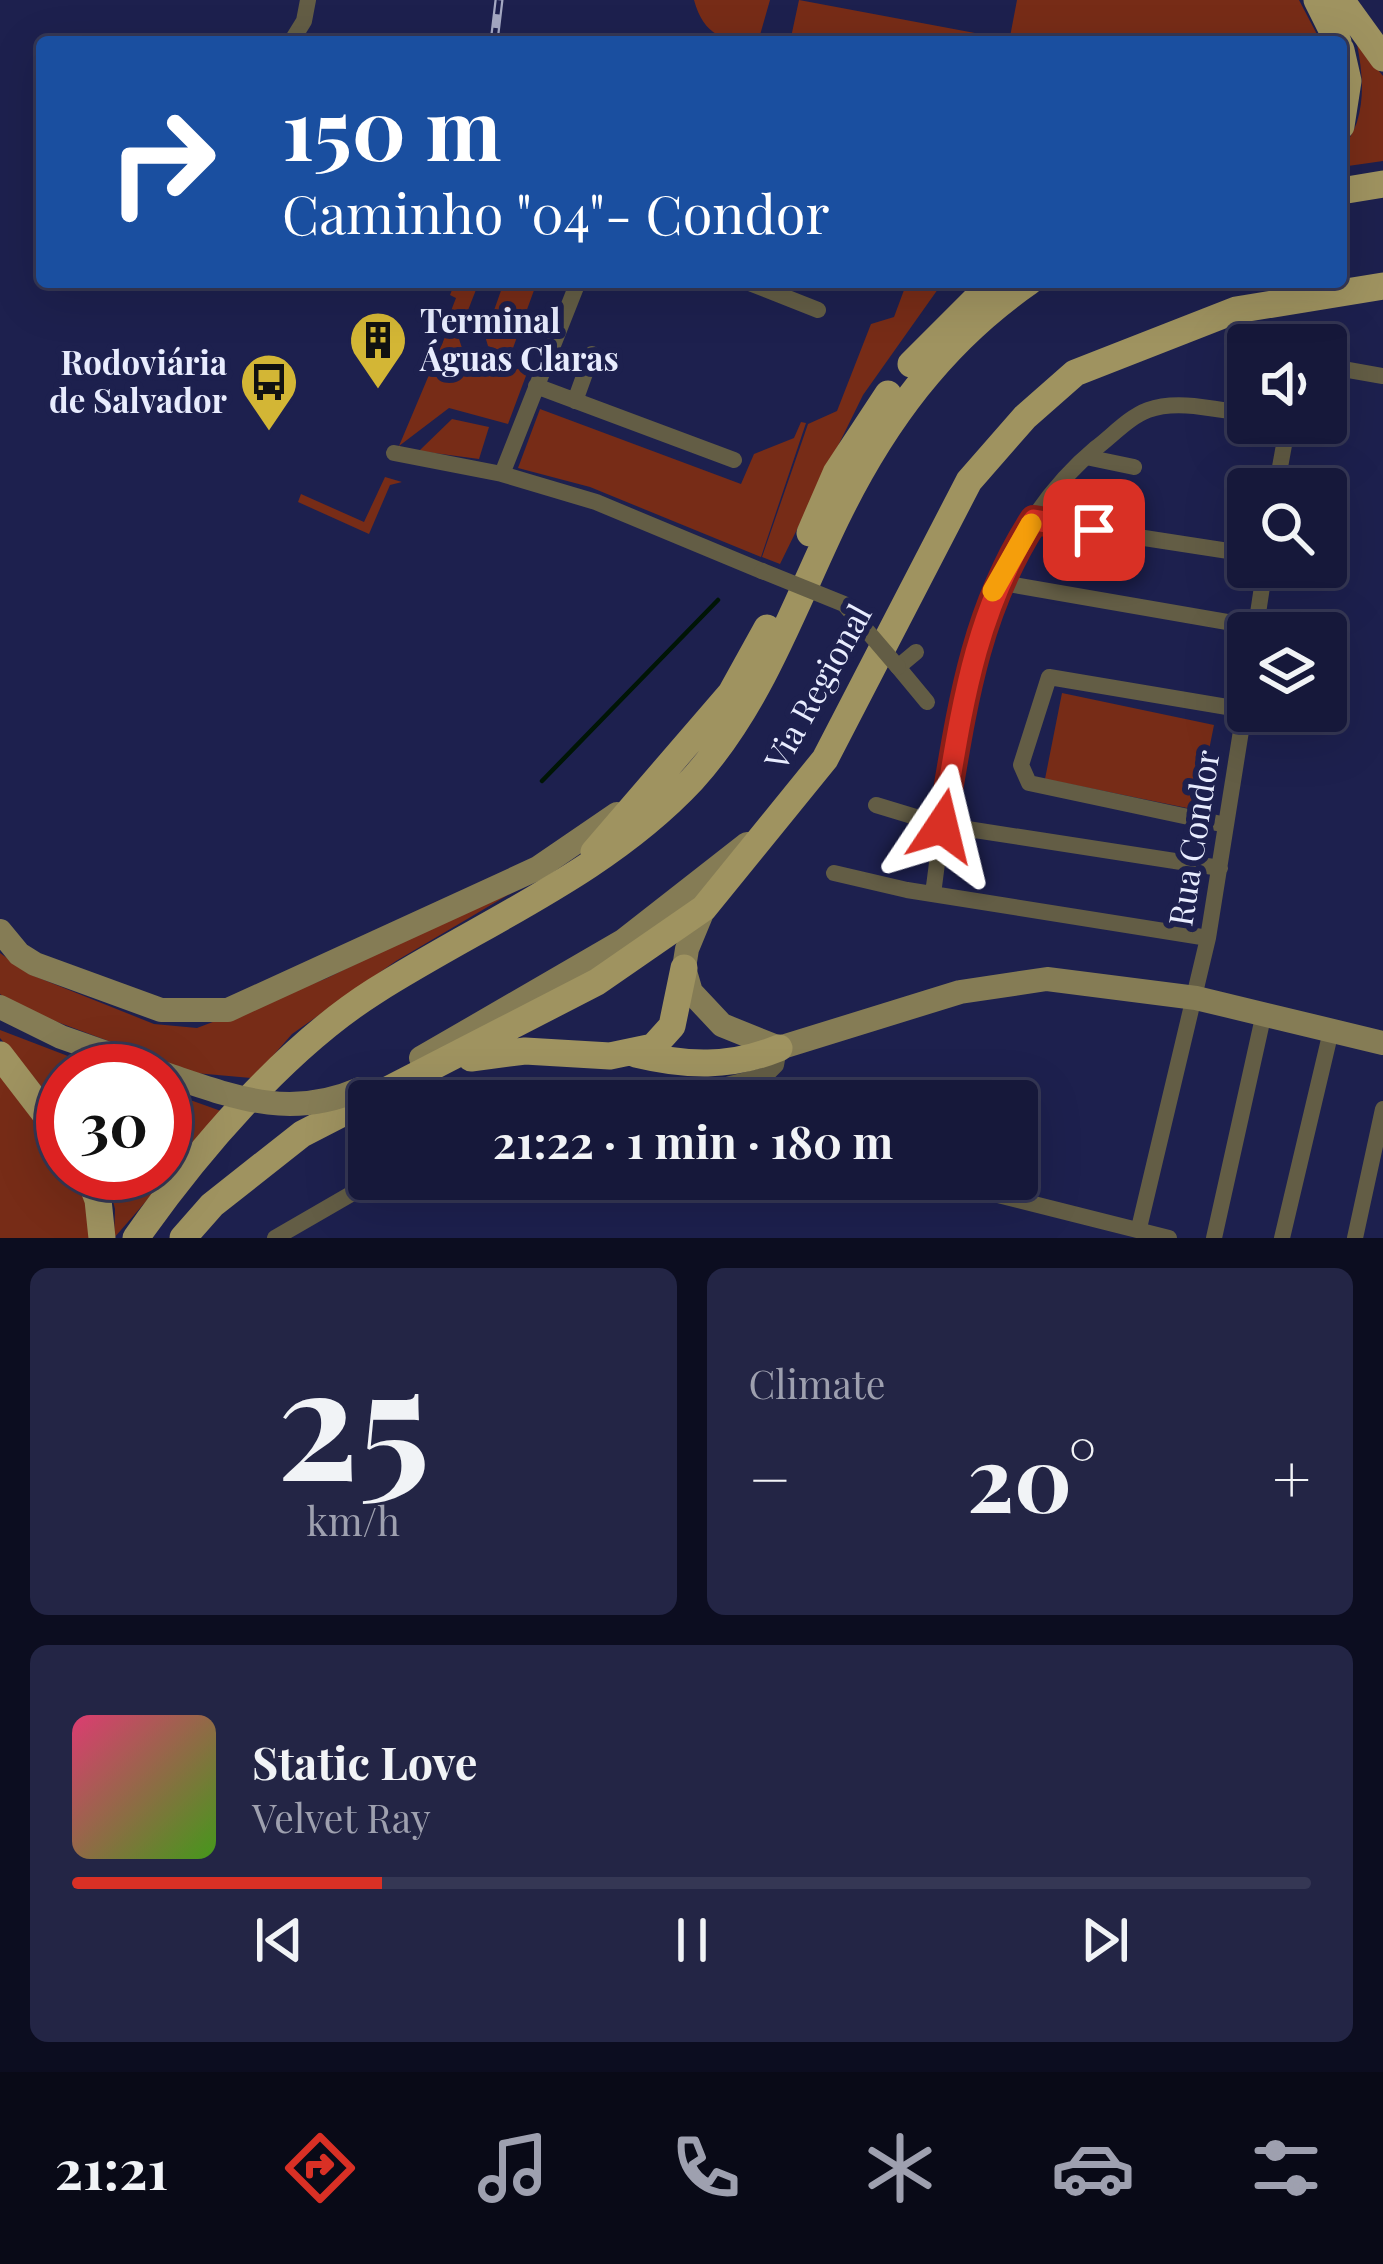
<!DOCTYPE html>
<meta charset="utf-8">
<style>
body{margin:0;font-family:"Playfair Display",serif;background:#232545;color:#f1f3f6;height:100vh;display:flex;flex-direction:column;font-size:45px;white-space:nowrap}
*{box-sizing:border-box;margin:0}
p{font-size:39px;color:#9ea0af}
.icon{flex:none;width:66px;height:66px;fill:none;stroke:currentColor;stroke-width:2;stroke-linecap:round;stroke-linejoin:round}
.map{position:relative;height:1238px;overflow:hidden}
.drawer{display:flex;flex-direction:column;gap:30px;padding:30px;background:#0c0d20;flex:1}
.drawer>*{flex:none}
.guide{position:absolute;left:36px;top:36px;width:1311px;height:252px;border-radius:12px;box-shadow:0 12px 48px #0002,0 0 0 3px #353754;background:#1a4fa0;color:#fff;overflow:hidden}
.tools{position:absolute;left:1227px;top:324px;display:grid;gap:24px}
.tools a{display:grid;place-items:center;width:120px;height:120px;border-radius:12px;background:#16183a;box-shadow:0 12px 48px #0002,0 0 0 3px #353754;font-size:60px}
.speed{position:absolute;left:36px;top:1044px;display:flex;gap:24px;font-size:60px;font-weight:700;text-align:center}
.speed>*{display:grid;place-content:center;width:156px;height:156px;border-radius:50%;background:#16183a;box-shadow:0 12px 48px #0002,0 0 0 3px #353754;line-height:1}
.speed .limit{border:18px solid #d22;background:#fff;color:#111}
.pin{position:absolute;display:grid;place-items:center;width:102px;height:102px;color:#fff;margin:-51px;border-radius:24px;box-shadow:0 6px 18px #0006}
.me{position:absolute;width:132px;margin:-66px;rotate:10deg;stroke-linejoin:round;filter:drop-shadow(0 0 9px #0008)}
.turn{display:flex;align-items:center;gap:42px;height:252px;padding:0 48px;font-size:54px}
.turn .icon{width:156px;height:156px;stroke-width:2.5}
.turn b{display:block;font-size:84px;line-height:102px}
.big{font-size:90px;font-weight:700;line-height:1.1}
.drawer .tile{flex:1;display:flex;flex-direction:column;justify-content:center;gap:18px;min-width:0;padding:0 42px;border-radius:18px;background:#232545}
.drawer .dial{align-items:center;gap:0}
.dial b{font-size:156px;line-height:1}
.song{display:flex;align-items:center;gap:36px}
.cover{width:144px;height:144px;border-radius:18px;background:linear-gradient(135deg,hsl(340 70% 55%),hsl(100 70% 35%))}
.played{height:12px;border-radius:6px;background:linear-gradient(90deg,#d93025 25%,#353754 25%)}
.keys{display:flex;justify-content:space-around;direction:ltr}
.heat{display:flex;justify-content:space-between;align-items:center;font-size:66px;direction:ltr}
.drawer .tiles{flex:1;display:grid;gap:30px;grid-template-columns:1fr 1fr}
.tile:last-child{grid-column:span 2}
.trip{position:absolute;left:348px;top:1080px;width:690px;height:120px;border-radius:12px;background:#16183a;box-shadow:0 12px 48px #0002,0 0 0 3px #353754;font-weight:700;line-height:120px;text-align:center}
.tab-bar{display:flex;height:192px;justify-content:space-around;align-items:center;background:#090a17;color:#9ea0af}
.tab-bar .icon{width:84px;height:84px}
.tab-bar .active{color:#d93025}
.tab-bar b{font-size:54px;color:#f1f3f6}
.map>svg:first-child{display:block}
.green{fill:#772c17}
.lines{fill:none;stroke-linecap:round;stroke-linejoin:round}
.stream{stroke:#001506;stroke-width:4.5}
.street{stroke:#635d45;stroke-width:16}
.secondary{stroke:#857c55;stroke-width:24}
.primary{stroke:#9f9360;stroke-width:27}
.rail-casing{stroke:#a4a8c3;stroke-width:9}
.rail{stroke:#1d204e;stroke-width:4.5;stroke-dasharray:14;stroke-linecap:butt}
.street-bridge{stroke:#635d45;stroke-width:16}
.secondary-bridge{stroke:#857c55;stroke-width:24}
.route-casing{stroke:#8d1f18;stroke-width:30}
.route{stroke:#d93025;stroke-width:21}
.slow{stroke:#f59e0b;stroke-width:21}
.labels{text-anchor:middle;stroke-width:12;stroke-linejoin:round;paint-order:stroke}
.poi-label{font-size:33px;font-weight:bold;fill:#e8ecfe;stroke:#1d204e;text-anchor:start}
.street-label{font-size:33px;fill:#e8ecfe;stroke:#1d204e}
</style>
<div class="map">
<svg width="1383" height="1238" viewBox="0 0 1383 1238">
<rect width="100%" height="100%" fill="#1d204e"/>
<path class="green" d="M694 0H770L758 42C724 42 704 36 694 0Z
M799 0 1007 39V42H790Z
M1017 0H1299L1321 42H1009Z
M1357 44 1383 76V161L1341 167C1341 147 1351 139 1357 122 1365 96 1362 70 1357 44Z
M455 282H479L458 336 467 363 495 376 530 365 508 424 449 408 399 446 453 318 449 316 456 298 450 295Z
M504 282H537L513 348 504 352 488 346 485 336Z
M907 282H943L863 395 780 564 762 557 808 424 837 411 871 324 894 317Z
M540 409 741 484 754 454 794 438 801 422 806 423 761 557 590 487 518 468Z
M452 419 489 427 479 459 419 451Z
M385 477 402 482 390 485 369 534 298 502 301 494 364 522Z
M1062 693 1214 725 1197 810 1045 779Z
M557 866 396 961 292 1034 114 1238 115 1209 106 1173H165V1091L221 1111 251 1078 195 1073 14 1006 0 994V953L29 974 154 1024 197 1028 325 979Z
M0 1030 107 1071H63V1112L0 1038Z
M0 1074 63 1161V1173H72L88 1203 92 1238H0Z"/>
<g class="lines">
<path class="stream" d="M542 781 718 600"/>
<path class="street" d="M291 42 304 21 308 0
M747 282 818 310
M1296 345 1297 329
M1326 366 1383 376
M536 386 734 460
M575 401 592 354
M394 453 502 474 596 502 762 571
M1086 457 1134 467
M502 474 578 282
M1276 489 1288 423
M1034 521 1248 554
M997 582 1256 627
M1255 633 1265 567
M916 652 898 667 927 702
M876 805 942 825 1220 868
M1226 825 1029 783 1021 765 1049 677 1245 710
M834 873 907 890 1208 938
M933 894C954 737 966 557 1096 448 1112 436 1129 417 1148 410 1178 399 1217 410 1248 414
M663 1101 766 1075 776 1065 779 1048
M974 1189 1169 1238
M1139 1228 1208 938 1248 687
M275 1238 377 1179
M1214 1238 1264 1013
M1282 1238 1331 1031
M1355 1238 1383 1109"/>
<path class="secondary" d="M704 908 687 949 684 968 691 992 722 1025 779 1048 960 992 1047 979 1196 998 1383 1043
M0 931 19 954 35 964 161 1010H228L538 868 617 814
M0 1007 61 1037 158 1071
M421 1058 623 941 747 844"/>
<path class="primary" d="M1317 0 1338 42
M1341 0 1383 58
M1341 50 1348 81 1341 126
M1341 191 1383 184
M911 364 993 282
M810 533 836 473 888 394
M594 852 731 693 767 628
M636 1054C686 1066 730 1068 779 1048
M0 1055 63 1137
M471 1058 525 1051 610 1056 653 1047 672 1026 684 968
M88 1173 98 1200 102 1238
M136 1238C197 1151 285 1048 375 991 482 923 604 874 692 780 760 705 793 608 836 519 882 424 942 342 1029 282
M183 1238 212 1205 302 1134 597 982 704 908 825 759 969 481 1025 417 1075 373 1236 310 1383 286"/>
<g class="rail-casing">
<path id="rail" d="M494 42 499 0"/>
</g>
<use href="#rail" class="rail"/>
<path class="street-bridge" d="M762 571 844 604 898 667"/>
<path class="secondary-bridge" d="M165 1074C234 1097 289 1120 360 1089"/>
</g>
<g class="lines">
<g class="route-casing">
<path id="route" d="M942 826C961 716 972 616 1034 520L1094 530"/>
</g>
<use href="#route" class="route"/>
<path class="slow" d="M993 591 1031 524"/>
</g>
<defs>
<g id="building-pin" transform="scale(3)"><path d="M0 17L-7.5 6A9.5 9.5 0 1 1 7.5 6Z" fill="#d3b635" stroke="#1d204e"/><path d="M-4-6H4V6H1V3H-1V6H-4ZM-2.5-4.3h1.7v1.8h-1.7ZM.8-4.3h1.7v1.8H.8ZM-2.5-1h1.7V.8h-1.7ZM.8-1h1.7V.8H.8Z" fill="#111"/></g>
<g id="bus-pin" transform="scale(3)"><path d="M0 17L-7.5 6A9.5 9.5 0 1 1 7.5 6Z" fill="#d3b635" stroke="#1d204e"/><path d="M-5-6H5V4H4V6H2V4H-2V6H-4V4H-5ZM-3.5-4V0h7V-4ZM-3.5 1.2v1.5H-2V1.2ZM2 1.2v1.5H3.5V1.2Z" fill="#111"/></g>
</defs>
<g fill-rule="evenodd">
<use href="#building-pin" x="378" y="340"/>
<use href="#bus-pin" x="269" y="382"/>
</g>
<g class="labels">
<g class="poi-label">
<text x="420" y="333">Terminal<tspan x="420" dy="38">Águas Claras</tspan></text>
<text x="227" y="375" text-anchor="end">Rodoviária<tspan x="227" dy="38">de Salvador</tspan></text>
</g>
<g class="street-label">
<text transform="translate(818 687) rotate(-61)" y="12">Via Regional</text>
<text transform="translate(1194 838) rotate(-81)" y="12">Rua Condor</text>
</g>
</g>
</svg>
<div class="tools">
<a><svg class="icon" aria-label="sound" viewBox="0 0 24 24"><path d="M4 9h4l5-4v14l-5-4H4zM17 9q2 3 0 6"/></svg></a>
<a><svg class="icon" aria-label="search" viewBox="0 0 24 24"><circle cx="10" cy="10" r="6"/><path d="M15 15l6 6"/></svg></a>
<a><svg class="icon" aria-label="layers" viewBox="0 0 24 24"><path d="M12 4l9 5-9 5-9-5zM3 14l9 5 9-5"/></svg></a>
</div>
<div class="speed"><div class="limit">30</div></div>
<div class="pin" style="left:1094px;top:530px;background:#d93025"><svg class="icon" aria-label="arrive" viewBox="0 0 24 24"><path d="M6 21V4h12l-3 4 3 4H6"/></svg></div>
<svg class="me" style="left:942px;top:826px" viewBox="-20 -20 40 40"><path d="M0-17L14 15 0 8-14 15z" fill="#d93025" stroke="#fff" stroke-width="4"/></svg>
<div class="trip">21:22 · 1 min · 180 m</div>
<div class="guide">
<div class="turn"><svg class="icon" aria-label="right" viewBox="0 0 24 24"><path d="M7 20v-9h11M14 6l5 5-5 5"/></svg><div><b>150 m</b>Caminho &quot;04&quot;- Condor</div></div>
</div>
</div>
<section class="drawer">
<div class="tiles">
<div class="tile dial"><b>25</b><p>km/h</p></div>
<div class="tile"><p>Climate</p>
<div class="heat"><a>−</a><b class="big">20°</b><a>+</a></div>
</div>
<div class="tile">
<div class="song"><i class="cover"></i><div><b>Static Love</b><p>Velvet Ray</p></div></div>
<div class="played"></div>
<div class="keys"><svg class="icon" aria-label="previous" viewBox="0 0 24 24"><path d="M18 5L8 12l10 7zM5 5v14"/></svg><svg class="icon" aria-label="pause" viewBox="0 0 24 24"><path d="M8 5v14M16 5v14"/></svg><svg class="icon" aria-label="next" viewBox="0 0 24 24"><path d="M6 5l10 7-10 7zM19 5v14"/></svg></div>
</div>
</div>
</section>
<nav class="tab-bar">
<b>21:21</b>
<svg class="icon active" aria-label="directions" viewBox="0 0 24 24"><path d="M12 3l9 9-9 9-9-9zM9 14v-3h6M13 9l2 2-2 2"/></svg>
<svg class="icon" aria-label="music" viewBox="0 0 24 24"><path d="M9 18V5l10-2v13"/><circle cx="6" cy="18" r="3"/><circle cx="16" cy="16" r="3"/></svg>
<svg class="icon" aria-label="phone" viewBox="0 0 24 24"><path d="M5 4h4l2 5-3 2q2 4 5 5l2-3 5 2v4C11 20 4 13 5 4z"/></svg>
<svg class="icon" aria-label="climate" viewBox="0 0 24 24"><path d="M12 3v18M4 7l16 10M4 17L20 7"/></svg>
<svg class="icon" aria-label="car" viewBox="0 0 24 24"><path d="M5 17H2v-5l4-1 3-4h7l3 4 3 1v5h-3M9 17h6M6 11h13"/><circle cx="7" cy="17" r="2"/><circle cx="17" cy="17" r="2"/></svg>
<svg class="icon" aria-label="filters" viewBox="0 0 24 24"><path d="M4 7h16M4 17h16"/><circle cx="9" cy="7" r="2"/><circle cx="15" cy="17" r="2"/></svg>
</nav>
